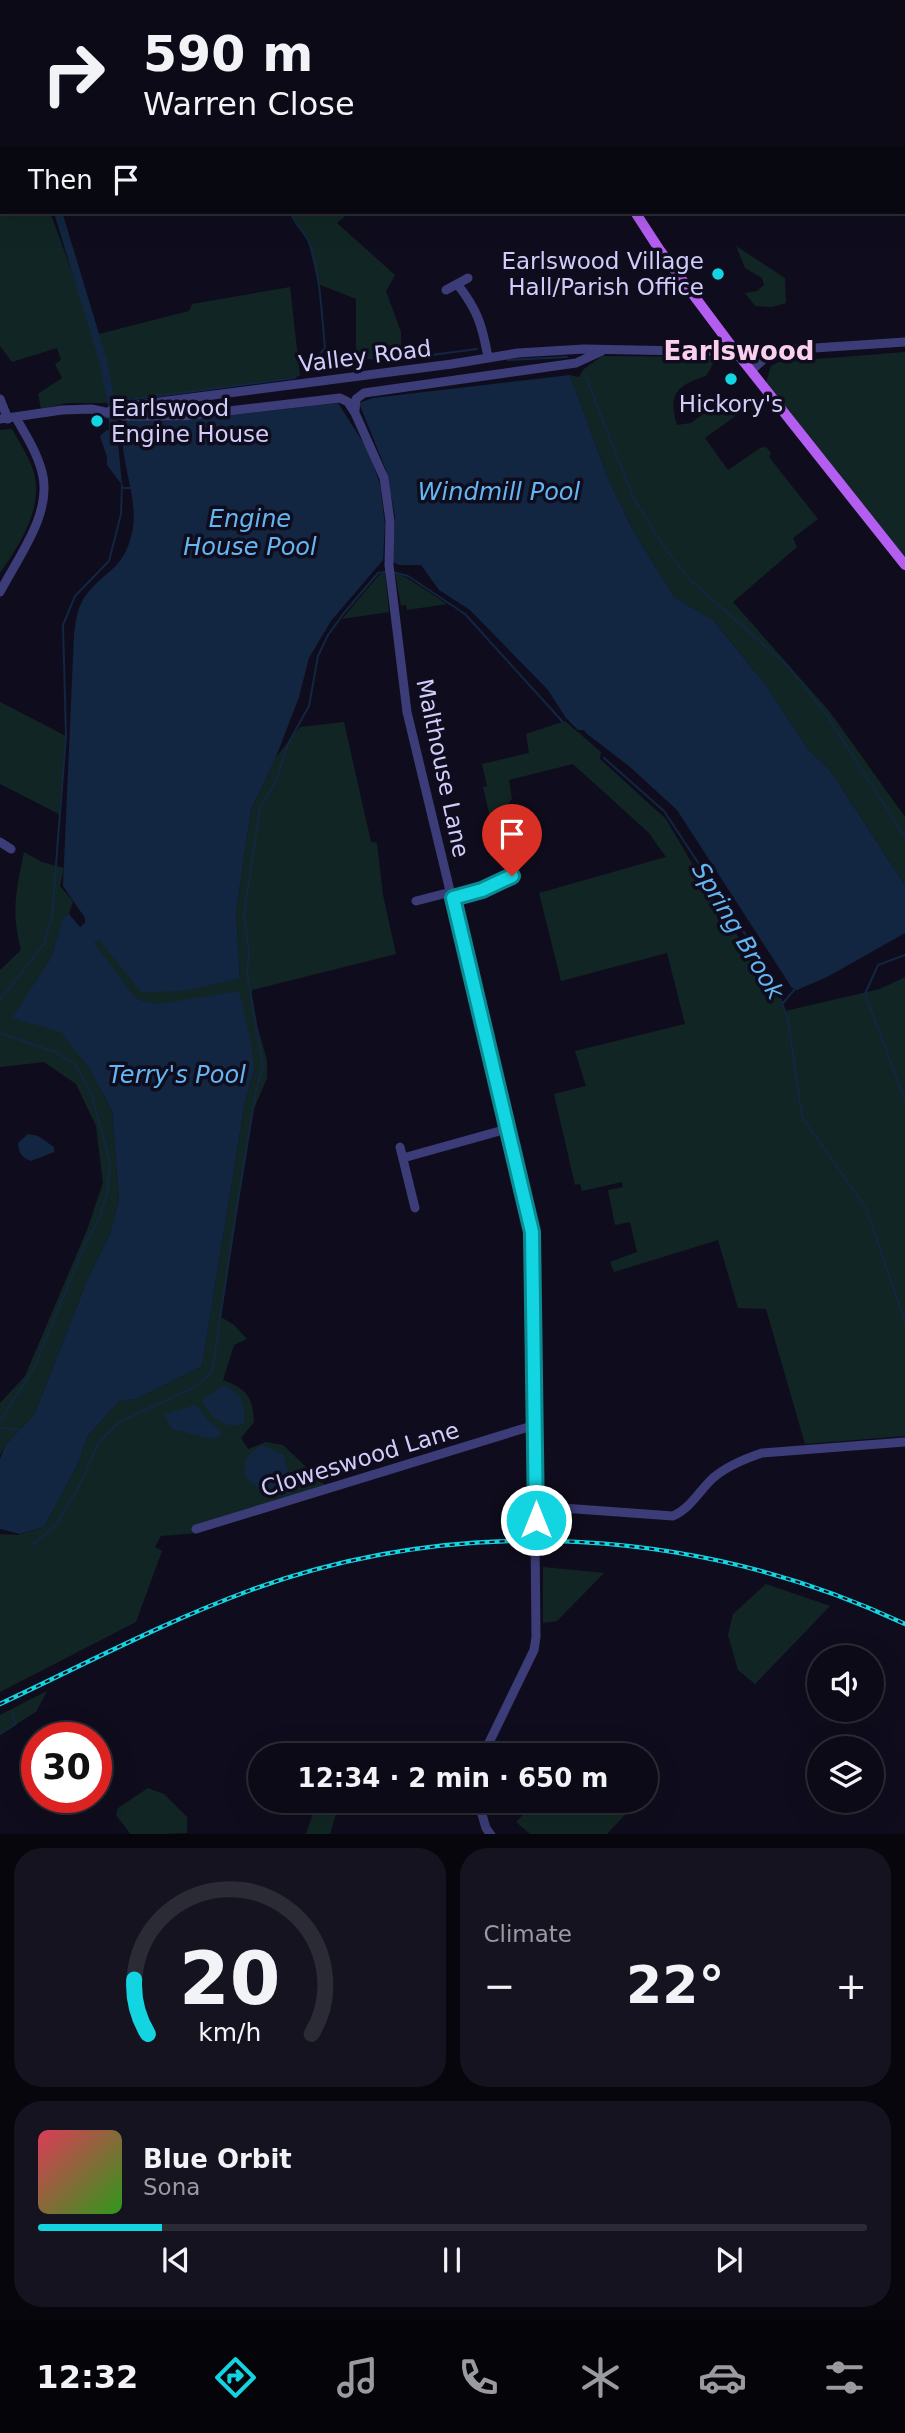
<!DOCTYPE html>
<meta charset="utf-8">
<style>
body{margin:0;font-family:"DejaVu Sans",sans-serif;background:#14131f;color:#f1f3f6;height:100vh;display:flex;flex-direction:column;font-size:26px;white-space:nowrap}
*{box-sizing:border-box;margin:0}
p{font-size:23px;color:#9a9aa1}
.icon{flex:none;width:38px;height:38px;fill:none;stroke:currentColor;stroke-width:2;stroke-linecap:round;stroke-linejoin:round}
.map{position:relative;height:1834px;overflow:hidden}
.side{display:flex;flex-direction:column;gap:14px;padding:14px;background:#06060c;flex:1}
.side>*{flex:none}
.banner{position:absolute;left:0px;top:0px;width:906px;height:214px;box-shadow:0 7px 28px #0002,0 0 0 2px #2b2b35;background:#0b0a16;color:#f1f3f6;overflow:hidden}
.tools{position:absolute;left:807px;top:1645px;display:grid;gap:14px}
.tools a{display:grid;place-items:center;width:77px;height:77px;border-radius:50%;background:#0b0a16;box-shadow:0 7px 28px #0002,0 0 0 2px #2b2b35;font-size:35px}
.speed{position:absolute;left:21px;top:1722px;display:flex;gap:14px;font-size:35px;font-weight:700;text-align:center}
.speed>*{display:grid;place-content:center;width:91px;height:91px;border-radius:50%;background:#0b0a16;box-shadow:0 7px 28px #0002,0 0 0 2px #2b2b35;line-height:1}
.speed .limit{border:10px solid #d22;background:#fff;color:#111}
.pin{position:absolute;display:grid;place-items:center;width:60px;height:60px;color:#fff;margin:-72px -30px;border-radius:50% 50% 50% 0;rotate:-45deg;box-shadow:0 0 7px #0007}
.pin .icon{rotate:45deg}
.me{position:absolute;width:77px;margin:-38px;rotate:0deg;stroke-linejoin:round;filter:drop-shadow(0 0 5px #0008)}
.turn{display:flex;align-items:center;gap:24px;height:147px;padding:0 28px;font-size:32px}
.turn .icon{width:91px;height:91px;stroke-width:2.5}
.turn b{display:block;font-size:49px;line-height:60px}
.then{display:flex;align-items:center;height:66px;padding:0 28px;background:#0003;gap:14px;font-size:26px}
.big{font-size:52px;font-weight:700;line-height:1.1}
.side .card{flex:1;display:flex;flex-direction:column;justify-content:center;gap:10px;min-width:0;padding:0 24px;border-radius:28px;background:#14131f}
.side .dial{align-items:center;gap:0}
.dial svg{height:182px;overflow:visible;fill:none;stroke:#2b2b35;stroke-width:7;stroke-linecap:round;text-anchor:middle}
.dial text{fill:#f1f3f6;stroke:none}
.song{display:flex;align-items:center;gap:21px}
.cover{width:84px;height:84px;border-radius:10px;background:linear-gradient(135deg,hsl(350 70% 55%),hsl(110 70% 35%))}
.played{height:7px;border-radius:4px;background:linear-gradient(90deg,#13d4e1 15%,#2b2b35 15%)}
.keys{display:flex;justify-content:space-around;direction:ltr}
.heat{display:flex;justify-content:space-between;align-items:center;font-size:38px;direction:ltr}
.side .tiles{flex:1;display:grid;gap:14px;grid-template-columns:1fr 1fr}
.card:last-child{grid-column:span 2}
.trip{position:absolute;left:248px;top:1743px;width:410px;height:70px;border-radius:35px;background:#0b0a16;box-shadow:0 7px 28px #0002,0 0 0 2px #2b2b35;font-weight:700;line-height:70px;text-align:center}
.menu{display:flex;height:112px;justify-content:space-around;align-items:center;background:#040409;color:#9a9aa1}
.menu .icon{width:49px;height:49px}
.menu .on{color:#13d4e1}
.menu b{font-size:32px;color:#f1f3f6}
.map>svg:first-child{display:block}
.green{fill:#112624}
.water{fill:#122641}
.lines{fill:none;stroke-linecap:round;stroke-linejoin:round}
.stream{stroke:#122641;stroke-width:2}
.canal{stroke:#122641;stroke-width:8}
.minor{stroke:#3c3c78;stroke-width:9}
.major{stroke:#b45ef1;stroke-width:10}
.rail-casing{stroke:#13d4e1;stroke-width:4.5}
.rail{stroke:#0f0d1d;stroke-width:2;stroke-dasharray:5;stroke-linecap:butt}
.route-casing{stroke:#0c8a92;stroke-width:18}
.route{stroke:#13d4e1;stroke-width:12}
.poi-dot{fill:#13d4e1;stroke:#0f0d1d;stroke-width:2.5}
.labels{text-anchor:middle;stroke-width:7;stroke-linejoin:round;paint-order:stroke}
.poi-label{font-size:23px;fill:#d1cdfb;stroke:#0f0d1d;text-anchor:end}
.street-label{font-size:23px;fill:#d1cdfb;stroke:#0f0d1d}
.water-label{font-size:24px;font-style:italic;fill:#64b6f2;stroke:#0f0d1d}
.quarter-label{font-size:26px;font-weight:bold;fill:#fbcfed;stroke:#0f0d1d}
</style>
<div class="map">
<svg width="905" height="1835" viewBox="0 0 905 1835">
<rect width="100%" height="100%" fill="#0f0d1d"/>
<path class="green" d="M0 78 2 212H50L95 335 189 311 192 304 290 287 300 376 112 403H67L41 409 38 394 62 378 55 364 61 360 57 348 12 362 0 346Z
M291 212H350L337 223 395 275 386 291 401 332V359L356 356V299L318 284 308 240 292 217Z
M736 246 785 278 786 303 772 307 755 306 745 293 757 291 764 285 762 278 745 268Z
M905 352V557L766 383 771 366 779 362Z
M602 356 717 357 706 376C678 385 667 393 677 425L691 423 720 401 732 412 738 414 705 438 728 470 760 448 766 447 771 453 769 457 818 519 793 538 797 547 733 602 830 712 905 817V885L829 769 808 749 765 684 715 622 674 597 633 530 609 481 570 375 579 377 584 369Z
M12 429C19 442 30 458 34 473 43 509 20 544 0 573V430Z
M385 573 389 612 342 619 379 575Z
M395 573 407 578 447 604 407 610 406 605 401 606Z
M0 702 66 736 59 814 0 784Z
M565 721 601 752 600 759 666 819 720 911 772 984 785 1011 880 989 905 977V1436L805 1444 766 1309 738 1308 718 1240 614 1272 610 1262 637 1252 630 1222 615 1225 608 1190 623 1187 622 1182 582 1191 580 1184 575 1185 554 1094 586 1086 575 1051 685 1024 667 953 561 981 539 893 666 857 649 833 573 764 509 780 512 799 506 807 507 821 500 823 501 829 509 827 523 862 521 866 509 873 506 867 502 868 483 787 487 786 482 764 529 753 526 734Z
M344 722 371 842 377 843 383 895 396 954 252 990V998L258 1029 267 1060V1078L253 1111 221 1317 234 1325 247 1339 234 1345 223 1380C247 1389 253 1397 254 1422L241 1438 248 1449 266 1442 283 1445 327 1487 197 1525 198 1533 161 1536 155 1547 162 1551 136 1622 0 1692V1534L18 1535 44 1527 77 1466 88 1436 119 1401 136 1399 202 1366 245 1101 254 1070 158 1004 135 999 93 943 98 940 240 978 236 912 251 810 276 757 300 727Z
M24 852 42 862 64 868 60 886 73 901 69 914 63 918 52 956 13 1018 61 1031 90 1070 112 1111 119 1200 110 1233 86 1283 34 1415 5 1445 0 1455V1403L25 1376 87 1230 103 1183 96 1126 76 1084 44 1062 0 1067V970L21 950C11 910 16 892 24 852Z
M543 1567 604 1573 557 1621 543 1623Z
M766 1584 830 1606 755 1684 738 1670 728 1635 733 1614Z
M47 1691 36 1712 0 1734V1715Z
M148 1788 164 1794 187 1817V1833L131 1835 129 1832 116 1815 118 1808Z
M317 1801 338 1808 330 1834H306Z
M536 1801H638L607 1834H530L516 1822Z"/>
<path class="water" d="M570 375 609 481 633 530 674 597 714 621 765 684 808 749 829 769 905 885V933L829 976 797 990 792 988 677 810 630 767 586 733 584 730H578L566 718 548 690 470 610 439 590 421 565H399L393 562 395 516 386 470 359 403 373 398Z
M338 403 368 450 380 484 385 525 383 560 331 621 309 658 299 697 276 757 251 810 236 912 240 978 184 991 141 992 99 940 94 943 136 999 158 1004 239 991 252 1048 254 1070 245 1101 202 1366 136 1399 119 1401 88 1436 77 1466 44 1527 20 1534 0 1529V1459L5 1445 34 1415 86 1283 110 1233 119 1200 112 1111 90 1070 61 1032 12 1018 52 956 63 917 69 914 80 927 85 923V918L63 886 74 634C76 621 77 609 84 598 102 571 123 572 132 533 140 498 118 460 123 425L128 420 180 421Z
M107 430 117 431 122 485 107 465V457L100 436Z
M28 1134 38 1136 54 1147V1152L31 1161C21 1157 19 1153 18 1143Z
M225 1385C243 1396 245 1403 244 1423 225 1431 208 1416 202 1399Z
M196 1405 211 1423 220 1430 222 1435 212 1439 172 1429 164 1414Z
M262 1445 283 1454 289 1474 297 1486 292 1494 269 1497 245 1477C245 1457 245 1456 262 1445Z"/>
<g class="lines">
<path class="stream" d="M173 0V2
M291 212C293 223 303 230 308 240 320 265 322 319 325 348L329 357 401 359 477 349
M319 355 325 348
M508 360 567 357
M586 377 633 497 662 544 689 579 787 665 826 714 905 837
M112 402 294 378 296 376
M103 417 113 419
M124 488H130
M392 572 408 576 465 614 562 721
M604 758 664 811 749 940 775 984 788 1020 802 1117 866 1208 905 1322
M905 955 878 965 865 994 905 1100
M0 1000 44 944 52 916 66 736 63 625 75 596 109 561 121 514 122 485
M783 1003 795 989
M0 1033 55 1052 76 1065 92 1096 110 1163 107 1194 99 1219 87 1240 34 1368 0 1421
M0 1428 20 1430
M31 1546 56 1525 78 1488 99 1442 119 1422 195 1387 212 1372 236 1212 256 1091 263 1066 247 973 249 952 244 915 260 808 275 783 289 742 309 706 318 656 328 635 344 613 378 573 386 572
M0 1734 16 1724 12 1714"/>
<path class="canal" d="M0 57 2 60
M58 212 103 361 112 406
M113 417V430"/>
<path class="minor" d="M458 285C478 311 482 325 488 357
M446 290 468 278
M742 359 769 351 905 342
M751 371 764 359 776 354
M0 399 8 419
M355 411 356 399 364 393 576 363 602 351
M108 412 116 408 167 401 452 364 518 353 584 349 736 352
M0 419 62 410 91 409 124 416H185L340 398 348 402 355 413 384 478 390 521 389 565 407 712 532 1232 536 1637 534 1650 483 1755
M0 592C18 557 53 513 42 472 37 453 26 435 16 418
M0 842 11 849
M453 898 482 890 511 876
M416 901 451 892
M400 1147 415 1208
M403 1158 507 1129
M535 1506 673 1516C691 1508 699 1491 713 1478 727 1466 744 1459 762 1453L905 1442
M196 1529 535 1425
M478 1801 486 1828 491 1835"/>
<path class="major" d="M544 0 545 2
M635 212 659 249 736 352 905 565"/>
<g class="rail-casing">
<path id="rail" d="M0 1704C83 1665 164 1622 251 1590 463 1513 701 1528 905 1624"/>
</g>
<use href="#rail" class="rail"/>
</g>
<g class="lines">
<g class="route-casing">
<path id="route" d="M512 876 482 890 453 898 532 1232 536 1520"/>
</g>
<use href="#route" class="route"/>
</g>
<g class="poi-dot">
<circle cx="718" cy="274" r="7"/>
<circle cx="731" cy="379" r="7"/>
<circle cx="97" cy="421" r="7"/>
</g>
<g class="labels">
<g class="poi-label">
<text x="704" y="269">Earlswood Village<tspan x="704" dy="26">Hall/Parish Office</tspan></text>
<text x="731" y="412" text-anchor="middle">Hickory's</text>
<text x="111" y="416" text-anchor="start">Earlswood<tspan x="111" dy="26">Engine House</tspan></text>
</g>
<g class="street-label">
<text transform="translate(365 356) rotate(-7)" y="8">Valley Road</text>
<text transform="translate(443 768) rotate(78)" y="8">Malthouse Lane</text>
<text transform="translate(360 1459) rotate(-17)" y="8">Cloweswood Lane</text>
</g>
<g class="water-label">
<text x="499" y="500">Windmill Pool</text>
<text x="250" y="527">Engine<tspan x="250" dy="28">House Pool</tspan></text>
<text transform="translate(738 931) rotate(59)" y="8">Spring Brook</text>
<text x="177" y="1083">Terry's Pool</text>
</g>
<g class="quarter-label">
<text x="739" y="360">Earlswood</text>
</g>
</g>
</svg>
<div class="tools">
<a><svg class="icon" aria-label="sound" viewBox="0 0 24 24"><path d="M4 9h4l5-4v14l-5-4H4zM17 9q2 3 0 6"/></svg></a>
<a><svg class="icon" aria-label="layers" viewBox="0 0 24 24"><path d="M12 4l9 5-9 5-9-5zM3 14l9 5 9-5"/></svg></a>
</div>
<div class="speed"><div class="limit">30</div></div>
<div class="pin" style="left:512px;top:876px;background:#d93025"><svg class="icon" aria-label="arrive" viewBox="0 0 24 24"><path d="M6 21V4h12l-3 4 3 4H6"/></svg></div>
<svg class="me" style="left:536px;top:1520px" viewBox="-20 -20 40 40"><circle r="17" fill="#13d4e1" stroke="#fff" stroke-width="3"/><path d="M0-11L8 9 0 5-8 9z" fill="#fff"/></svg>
<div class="trip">12:34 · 2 min · 650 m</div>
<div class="banner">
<div class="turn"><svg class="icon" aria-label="right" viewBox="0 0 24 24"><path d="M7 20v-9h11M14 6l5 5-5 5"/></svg><div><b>590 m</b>Warren Close</div></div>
<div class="then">Then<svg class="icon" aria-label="arrive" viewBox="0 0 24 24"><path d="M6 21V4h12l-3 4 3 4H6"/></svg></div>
</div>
</div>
<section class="side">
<div class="tiles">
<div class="card dial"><svg viewBox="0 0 100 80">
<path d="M14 69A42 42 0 1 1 86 69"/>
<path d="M14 69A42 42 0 0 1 8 45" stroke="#13d4e1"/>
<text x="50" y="56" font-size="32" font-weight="700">20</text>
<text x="50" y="72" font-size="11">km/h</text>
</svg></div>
<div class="card"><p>Climate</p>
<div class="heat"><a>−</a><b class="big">22°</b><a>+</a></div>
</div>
<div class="card">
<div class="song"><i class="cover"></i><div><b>Blue Orbit</b><p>Sona</p></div></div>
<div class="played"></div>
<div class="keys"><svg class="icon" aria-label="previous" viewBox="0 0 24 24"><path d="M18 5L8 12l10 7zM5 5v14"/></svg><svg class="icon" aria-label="pause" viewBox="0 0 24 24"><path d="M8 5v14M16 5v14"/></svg><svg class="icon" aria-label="next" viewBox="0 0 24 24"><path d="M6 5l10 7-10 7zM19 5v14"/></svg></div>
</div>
</div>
</section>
<nav class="menu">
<b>12:32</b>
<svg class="icon on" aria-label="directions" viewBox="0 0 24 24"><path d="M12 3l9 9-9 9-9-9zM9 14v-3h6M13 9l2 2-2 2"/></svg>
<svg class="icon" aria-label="music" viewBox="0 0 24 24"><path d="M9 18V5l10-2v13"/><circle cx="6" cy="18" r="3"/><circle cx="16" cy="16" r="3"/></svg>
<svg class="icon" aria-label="phone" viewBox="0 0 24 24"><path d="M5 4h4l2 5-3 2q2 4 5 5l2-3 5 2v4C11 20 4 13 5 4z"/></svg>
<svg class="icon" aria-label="climate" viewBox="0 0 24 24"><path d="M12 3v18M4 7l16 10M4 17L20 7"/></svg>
<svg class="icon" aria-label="car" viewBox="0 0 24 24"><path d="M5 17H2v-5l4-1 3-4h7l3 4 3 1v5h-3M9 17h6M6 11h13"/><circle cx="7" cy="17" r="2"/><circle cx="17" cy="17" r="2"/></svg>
<svg class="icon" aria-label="filters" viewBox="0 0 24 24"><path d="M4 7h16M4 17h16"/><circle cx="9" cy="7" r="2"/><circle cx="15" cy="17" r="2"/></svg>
</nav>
